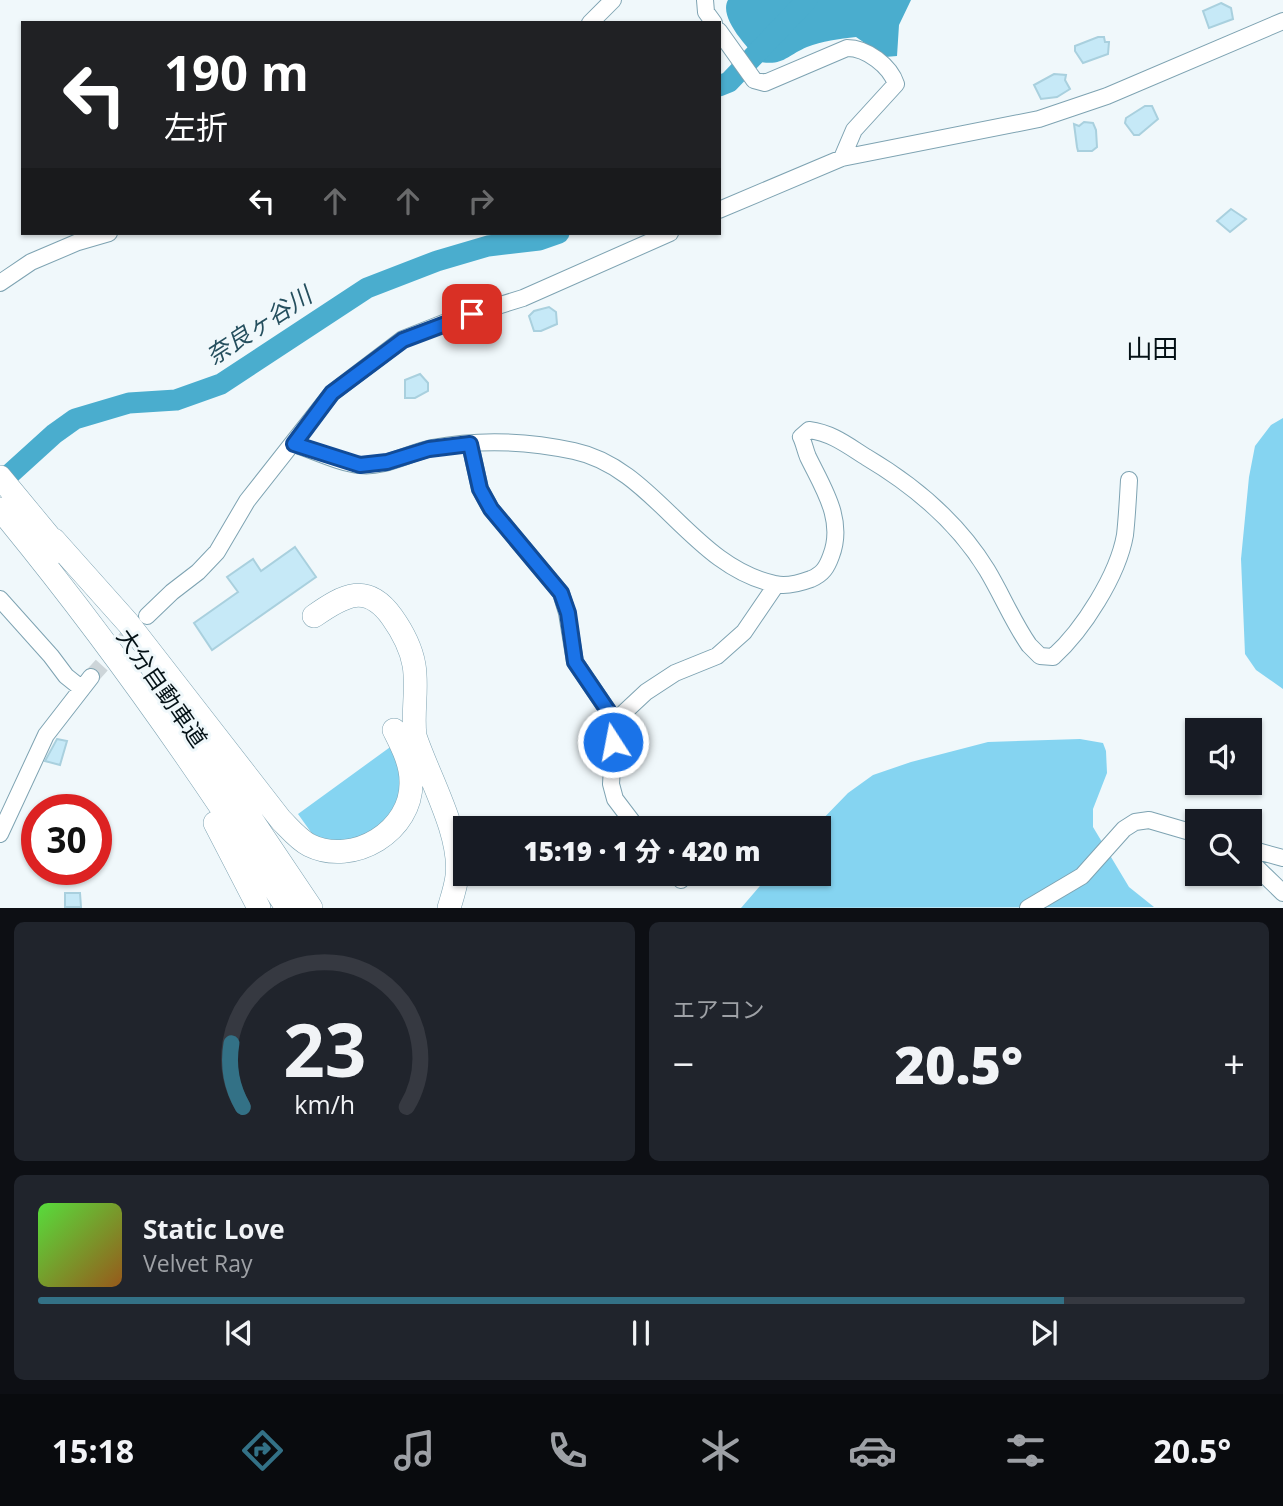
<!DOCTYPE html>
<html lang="ja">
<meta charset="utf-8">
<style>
body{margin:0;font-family:"Open Sans","Noto Sans JP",sans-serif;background:#20242c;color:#f1f3f6;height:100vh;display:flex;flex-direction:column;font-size:26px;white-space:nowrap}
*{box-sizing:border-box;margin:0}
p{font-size:23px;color:#9ea1a6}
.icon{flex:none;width:38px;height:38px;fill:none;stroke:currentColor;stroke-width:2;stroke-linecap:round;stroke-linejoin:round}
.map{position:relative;height:908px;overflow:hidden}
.details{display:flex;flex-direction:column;gap:14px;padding:14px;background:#0d0f14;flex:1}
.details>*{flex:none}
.guide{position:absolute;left:21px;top:21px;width:700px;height:214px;border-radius:0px;box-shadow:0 2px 5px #0004;background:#202124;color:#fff;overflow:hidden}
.fabs{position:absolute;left:1185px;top:718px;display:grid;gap:14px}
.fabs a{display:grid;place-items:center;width:77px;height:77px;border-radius:0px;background:#171b24;box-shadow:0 2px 5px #0004;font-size:35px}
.speed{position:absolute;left:21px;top:794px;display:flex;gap:14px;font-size:35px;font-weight:700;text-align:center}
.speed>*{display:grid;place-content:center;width:91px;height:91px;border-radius:50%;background:#171b24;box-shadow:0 2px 5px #0004;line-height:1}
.speed .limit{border:10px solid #d22;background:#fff;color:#111}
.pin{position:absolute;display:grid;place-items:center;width:60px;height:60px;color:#fff;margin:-30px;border-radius:14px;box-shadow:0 4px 10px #0006}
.me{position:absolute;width:77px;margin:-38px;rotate:349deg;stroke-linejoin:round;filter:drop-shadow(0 0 5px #0008)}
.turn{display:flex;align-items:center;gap:24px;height:147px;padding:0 28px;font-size:32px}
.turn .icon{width:91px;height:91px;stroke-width:2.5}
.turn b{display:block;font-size:49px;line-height:60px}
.lanes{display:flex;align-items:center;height:66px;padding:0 28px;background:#0003;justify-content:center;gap:35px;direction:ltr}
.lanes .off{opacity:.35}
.big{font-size:52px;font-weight:800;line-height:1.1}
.details .tile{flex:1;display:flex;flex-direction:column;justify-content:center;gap:10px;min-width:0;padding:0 24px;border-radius:10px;background:#20242c}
.details .dial{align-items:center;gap:0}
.dial svg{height:182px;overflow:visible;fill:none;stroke:#363941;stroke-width:7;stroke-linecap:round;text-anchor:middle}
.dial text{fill:#f1f3f6;stroke:none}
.song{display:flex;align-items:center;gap:21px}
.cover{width:84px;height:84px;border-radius:10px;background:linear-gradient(135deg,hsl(110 70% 55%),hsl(30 70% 35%))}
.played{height:7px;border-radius:4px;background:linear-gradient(90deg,#337186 85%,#363941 85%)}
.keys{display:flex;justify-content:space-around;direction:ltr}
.heat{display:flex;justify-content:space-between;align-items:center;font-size:38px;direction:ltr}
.details .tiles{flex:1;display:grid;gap:14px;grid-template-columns:1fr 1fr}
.tile:last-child{grid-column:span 2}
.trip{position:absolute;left:453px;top:816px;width:378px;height:70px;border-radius:0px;background:#171b24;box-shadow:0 2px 5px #0004;font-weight:800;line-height:70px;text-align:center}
.menu{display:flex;height:112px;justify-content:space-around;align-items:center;background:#090b0e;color:#9ea1a6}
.menu .icon{width:49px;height:49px}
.menu .on{color:#337186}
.menu b{font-size:32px;color:#f1f3f6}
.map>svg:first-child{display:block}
.green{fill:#85d4f1}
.water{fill:#4aadce}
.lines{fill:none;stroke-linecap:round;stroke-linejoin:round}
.river{stroke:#4aadce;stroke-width:21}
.building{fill:#c6e9f7;stroke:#a9d0de;stroke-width:2}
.minor-tunnel{stroke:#cdd5d9;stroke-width:16;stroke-dasharray:16 8;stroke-linecap:butt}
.minor-casing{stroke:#7ea3b2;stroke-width:18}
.highway-casing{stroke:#7ea3b2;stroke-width:24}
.minor{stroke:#fff;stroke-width:16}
.highway{stroke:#fff;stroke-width:23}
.route-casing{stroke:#114b97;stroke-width:18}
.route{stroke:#1a73e8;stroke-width:12}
.labels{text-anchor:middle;stroke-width:6;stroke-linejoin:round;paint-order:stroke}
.street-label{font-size:23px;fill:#041116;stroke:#f0f8fb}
.water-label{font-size:24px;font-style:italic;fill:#254f5e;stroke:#f0f8fb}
.quarter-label{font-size:26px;fill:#041116;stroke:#f0f8fb}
</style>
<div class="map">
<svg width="1283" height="908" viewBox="0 0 1283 908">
<rect width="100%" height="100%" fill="#f0f8fb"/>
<path class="green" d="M1283 418V689L1256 670 1245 654 1241 559 1249 477 1255 446 1271 425Z
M1080 739 1103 743 1106 751 1107 773 1093 809V827L1129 887 1154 907 741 908 771 873H819V828H814L848 793 873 775 911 762 988 742Z
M393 745 398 752 402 791 388 820 357 840 333 842 313 835 298 814Z"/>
<path class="water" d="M728 0H911L899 25 897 56 885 57 856 37C839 39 822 41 807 47 788 55 783 66 761 62 749 49 718 18 728 0Z"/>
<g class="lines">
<path class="river" d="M719 86 729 82 807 0
M0 483 54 434 75 419 129 403 176 400 221 384 367 288 437 261 488 246 539 240 559 233"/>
</g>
<path class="building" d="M1221 3 1231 8 1233 19 1209 28 1203 11Z
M1098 37H1104L1105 42H1109L1108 54 1083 63 1075 51V46Z
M1054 74 1066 75 1065 80 1070 89 1057 97 1041 99 1034 85Z
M1145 106H1152L1158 119 1139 135H1134L1125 123 1126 118Z
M1084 122 1093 123 1096 130 1097 147 1092 151H1078L1077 147 1074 124 1079 126Z
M1231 209 1246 219 1230 232 1217 221Z
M549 307 556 312 557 324 541 331H534L529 316 534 311Z
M420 374 428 383V391L415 398H405V380Z
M295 547 316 577 212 650 194 623 238 592 227 577 253 559 261 571Z
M57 739 67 741 60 765 45 761Z
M65 893H80L81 907H65Z"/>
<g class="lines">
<path class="minor-tunnel" d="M91 677 140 623"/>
<g class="minor-casing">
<path id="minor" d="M705 0 706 12 714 23
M590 23 613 0
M719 31 754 80 765 83 847 48C867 48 890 66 896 84L854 130 842 158
M719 210 842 158 1039 119 1107 96 1283 21
M0 283 31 262 78 242 109 233
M294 444C312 450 342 464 360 465 384 468 408 453 432 448 479 439 528 441 574 451 655 468 691 566 775 584 786 587 800 583 811 579 823 574 827 567 831 556 845 520 823 488 808 457 805 450 804 443 801 437L809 430C832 433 847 445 866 457 915 486 957 521 987 570 1002 595 1013 622 1029 645L1040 656 1053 657C1083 630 1118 575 1125 535 1127 517 1128 498 1129 480
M470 444 480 489 491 509 561 593 567 613 575 662 615 721 611 784 615 799 637 828
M0 599 51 656 66 676 81 688
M147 616 172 592 198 572 217 552 247 501 332 393 403 339 446 322 523 298 670 233
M615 721 646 692 675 673 717 656 744 632 776 585
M0 834 46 735 91 677
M1250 849 1283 858
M1250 861 1283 893
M675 873 681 880
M1028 908 1082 876 1124 829 1135 822 1149 820 1197 834"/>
</g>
<g class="highway-casing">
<path id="highway" d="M0 477 62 552
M0 509C104 635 199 770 287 908
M54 540 128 623 281 820C290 829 298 839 309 845 353 867 413 831 411 781 411 763 402 746 394 730
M314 616C344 595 367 582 392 617 402 631 411 648 414 665 418 689 412 712 415 736 428 776 462 834 457 876 456 886 452 898 449 908
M174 704 311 908
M215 823 259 908"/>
</g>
<use href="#minor" class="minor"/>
<use href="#highway" class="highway"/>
</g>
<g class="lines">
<g class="route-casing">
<path id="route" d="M472 314 403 340 332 393 294 444 360 465 387 462 429 449 470 444 480 489 491 509 561 593 568 613 575 662 615 721 613 742"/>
</g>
<use href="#route" class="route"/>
</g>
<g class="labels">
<g class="street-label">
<text transform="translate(162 688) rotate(55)" y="8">大分自動車道</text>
</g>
<g class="water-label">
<text transform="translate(259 326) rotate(-33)" y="8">奈良ヶ谷川</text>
</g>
<g class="quarter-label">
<text x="1152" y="358">山田</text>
</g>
</g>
</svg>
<div class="fabs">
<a><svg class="icon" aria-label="sound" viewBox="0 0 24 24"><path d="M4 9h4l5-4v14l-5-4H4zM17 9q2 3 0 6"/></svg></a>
<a><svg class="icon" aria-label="search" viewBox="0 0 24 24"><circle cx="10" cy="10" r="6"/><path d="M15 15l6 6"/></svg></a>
</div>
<div class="speed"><div class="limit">30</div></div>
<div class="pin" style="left:472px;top:314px;background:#d93025"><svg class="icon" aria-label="arrive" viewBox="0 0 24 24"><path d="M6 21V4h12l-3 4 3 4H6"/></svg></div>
<svg class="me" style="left:613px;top:742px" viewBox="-20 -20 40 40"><circle r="17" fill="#1a73e8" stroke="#fff" stroke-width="3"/><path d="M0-11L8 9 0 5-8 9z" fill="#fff"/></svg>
<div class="trip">15:19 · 1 分 · 420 m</div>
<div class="guide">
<div class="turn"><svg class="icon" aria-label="left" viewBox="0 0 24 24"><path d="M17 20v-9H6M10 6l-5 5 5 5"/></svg><div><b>190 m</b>左折</div></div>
<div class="lanes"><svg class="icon" aria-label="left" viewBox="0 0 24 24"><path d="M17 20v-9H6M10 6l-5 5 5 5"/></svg><svg class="icon off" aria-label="ahead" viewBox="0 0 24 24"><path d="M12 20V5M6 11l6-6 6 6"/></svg><svg class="icon off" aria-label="ahead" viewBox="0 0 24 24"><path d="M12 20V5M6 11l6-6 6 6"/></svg><svg class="icon off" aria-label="right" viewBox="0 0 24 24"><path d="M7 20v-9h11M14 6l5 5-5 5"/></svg></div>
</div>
</div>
<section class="details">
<div class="tiles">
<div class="tile dial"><svg viewBox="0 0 100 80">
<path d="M14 69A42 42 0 1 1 86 69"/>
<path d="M14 69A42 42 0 0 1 9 41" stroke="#337186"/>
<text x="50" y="56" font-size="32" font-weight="700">23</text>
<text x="50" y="72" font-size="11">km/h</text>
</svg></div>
<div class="tile"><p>エアコン</p>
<div class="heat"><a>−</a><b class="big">20.5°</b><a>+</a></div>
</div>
<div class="tile">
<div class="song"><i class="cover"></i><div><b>Static Love</b><p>Velvet Ray</p></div></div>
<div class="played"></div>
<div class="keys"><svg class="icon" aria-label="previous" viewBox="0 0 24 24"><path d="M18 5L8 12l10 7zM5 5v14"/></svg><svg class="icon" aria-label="pause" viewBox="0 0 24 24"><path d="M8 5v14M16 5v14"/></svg><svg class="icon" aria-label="next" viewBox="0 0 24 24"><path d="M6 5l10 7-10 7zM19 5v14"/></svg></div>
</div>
</div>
</section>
<nav class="menu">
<b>15:18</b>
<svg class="icon on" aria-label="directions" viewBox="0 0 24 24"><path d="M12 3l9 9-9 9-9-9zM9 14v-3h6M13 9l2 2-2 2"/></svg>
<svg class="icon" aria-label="music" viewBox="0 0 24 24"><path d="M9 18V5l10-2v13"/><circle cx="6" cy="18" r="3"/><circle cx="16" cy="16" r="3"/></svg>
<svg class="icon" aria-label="phone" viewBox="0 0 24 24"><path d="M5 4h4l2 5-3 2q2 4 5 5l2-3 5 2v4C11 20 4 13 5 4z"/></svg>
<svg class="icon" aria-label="climate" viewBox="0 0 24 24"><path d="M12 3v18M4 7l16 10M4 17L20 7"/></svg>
<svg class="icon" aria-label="car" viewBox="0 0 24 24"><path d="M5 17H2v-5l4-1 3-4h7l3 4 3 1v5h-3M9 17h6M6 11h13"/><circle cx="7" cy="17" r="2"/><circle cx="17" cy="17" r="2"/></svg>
<svg class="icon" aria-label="filters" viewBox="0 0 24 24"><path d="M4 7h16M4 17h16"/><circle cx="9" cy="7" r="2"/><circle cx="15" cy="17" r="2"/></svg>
<b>20.5°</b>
</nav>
